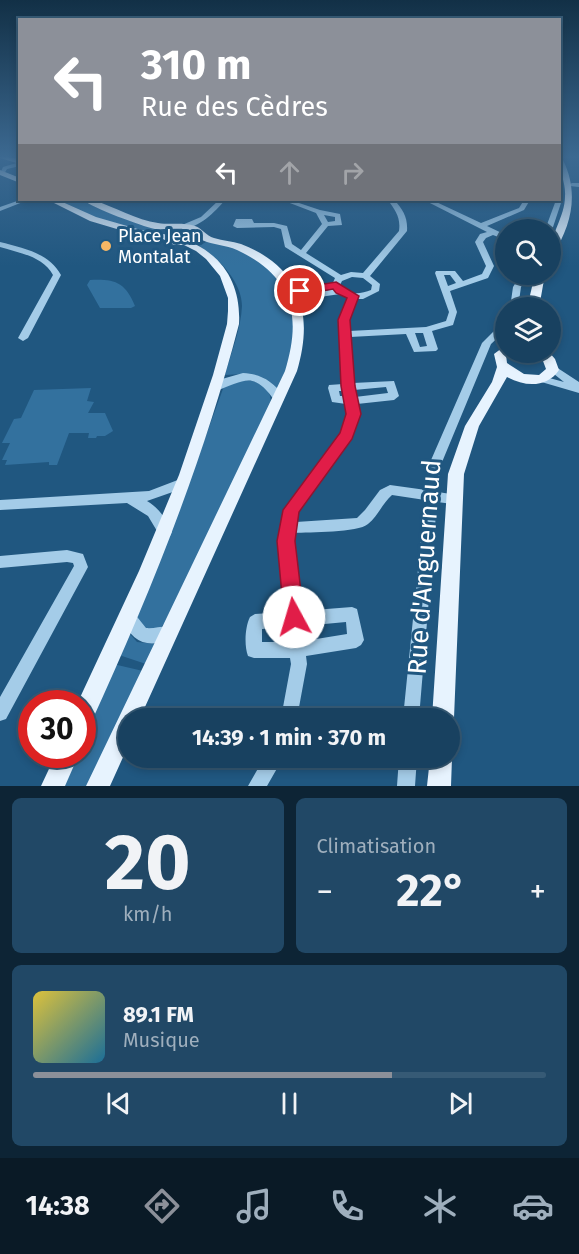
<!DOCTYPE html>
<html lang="fr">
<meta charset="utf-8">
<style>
body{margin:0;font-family:"Fira Sans",sans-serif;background:#214866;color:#f1f3f6;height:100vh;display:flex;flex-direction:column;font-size:22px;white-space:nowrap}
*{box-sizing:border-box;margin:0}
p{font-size:20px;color:#9fafbd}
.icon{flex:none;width:33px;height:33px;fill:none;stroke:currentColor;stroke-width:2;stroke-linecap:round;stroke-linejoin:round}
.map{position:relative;height:786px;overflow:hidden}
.panel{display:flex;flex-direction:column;gap:12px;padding:12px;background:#0d2435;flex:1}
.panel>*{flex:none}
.hud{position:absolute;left:18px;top:18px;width:543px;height:183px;border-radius:0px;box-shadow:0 3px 9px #0003,0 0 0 2px #365a75;background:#8c9099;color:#fff;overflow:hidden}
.controls{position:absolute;left:495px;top:219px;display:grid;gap:12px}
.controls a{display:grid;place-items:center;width:66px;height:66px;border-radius:50%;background:#184160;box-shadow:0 3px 9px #0003,0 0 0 2px #365a75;font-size:30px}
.speed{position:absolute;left:18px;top:690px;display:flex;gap:12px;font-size:30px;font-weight:700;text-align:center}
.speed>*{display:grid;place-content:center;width:78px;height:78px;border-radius:50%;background:#184160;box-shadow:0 3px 9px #0003,0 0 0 2px #365a75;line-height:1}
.speed .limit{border:9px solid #d22;background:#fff;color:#111}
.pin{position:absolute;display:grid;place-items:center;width:51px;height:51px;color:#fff;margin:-26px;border:3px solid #fff;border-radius:50%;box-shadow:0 2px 6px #0007}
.me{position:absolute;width:66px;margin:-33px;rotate:354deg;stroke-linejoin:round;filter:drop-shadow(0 0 4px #0008)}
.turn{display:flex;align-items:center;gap:21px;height:126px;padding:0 24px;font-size:27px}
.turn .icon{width:78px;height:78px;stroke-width:2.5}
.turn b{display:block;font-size:42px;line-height:51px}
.lanes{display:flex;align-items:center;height:57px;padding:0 24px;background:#0003;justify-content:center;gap:30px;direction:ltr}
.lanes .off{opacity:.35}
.big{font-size:45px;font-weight:700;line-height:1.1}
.panel .widget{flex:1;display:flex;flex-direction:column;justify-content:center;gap:9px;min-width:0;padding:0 21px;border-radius:9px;background:#214866}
.panel .dial{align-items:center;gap:0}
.dial b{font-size:78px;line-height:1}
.song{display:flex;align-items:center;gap:18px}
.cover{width:72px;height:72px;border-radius:9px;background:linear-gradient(135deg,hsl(50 70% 55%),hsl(200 70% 35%))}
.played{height:6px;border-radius:3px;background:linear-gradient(90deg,#8c9099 70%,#365a75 70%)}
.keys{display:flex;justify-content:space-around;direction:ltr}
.heat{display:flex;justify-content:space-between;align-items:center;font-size:33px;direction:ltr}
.panel .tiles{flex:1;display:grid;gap:12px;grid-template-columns:1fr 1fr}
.widget:last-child{grid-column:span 2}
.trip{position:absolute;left:118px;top:708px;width:342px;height:60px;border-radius:30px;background:#184160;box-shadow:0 3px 9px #0003,0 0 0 2px #365a75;font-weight:700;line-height:60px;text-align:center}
.dock{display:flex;height:96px;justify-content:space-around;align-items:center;background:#0a1a26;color:#9fafbd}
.dock .icon{width:42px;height:42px}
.dock .current{color:#8c9099}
.dock b{font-size:27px;color:#f1f3f6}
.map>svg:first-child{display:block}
.green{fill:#33719e}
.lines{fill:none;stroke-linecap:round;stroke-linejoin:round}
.minor{fill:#a4cce8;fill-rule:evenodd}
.major{fill:#e7f3fe;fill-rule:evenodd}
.route{fill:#e11d48;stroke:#92132f;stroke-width:1.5}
.poi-dot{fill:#f6b765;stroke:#205780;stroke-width:2}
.labels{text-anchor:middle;stroke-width:6;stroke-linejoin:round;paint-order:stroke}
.far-poi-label{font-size:18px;fill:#fff;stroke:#205780;text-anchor:start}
.near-street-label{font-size:26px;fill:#fff;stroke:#205780}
</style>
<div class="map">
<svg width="579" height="786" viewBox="0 0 579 786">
<rect width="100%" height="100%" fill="#205780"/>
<path class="green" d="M56 200H80L107 212 159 229 154 234 96 218Z
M208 241 227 245 249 254 278 277 296 310 292 357 277 389C264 372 245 374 225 375 231 353 241 329 242 306 242 282 218 257 199 246Z
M90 280C115 279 125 282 135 306L131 308H100L87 285Z
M239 380C257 380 271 384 271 404L169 619 160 628 150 632 138 623V613L171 532 224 386Z
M91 388 87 401 94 402 88 413H105L113 431 105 436H97L96 438H88L89 433H69L57 465H49V462L5 465 7 460H2L10 443H2L14 419 21 418 34 390Z
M129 633 137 642 156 644 146 664 119 655Z
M113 664 143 671 89 786H55L70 755 82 754 83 728Z"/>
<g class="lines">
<path class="minor" d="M20 162V166L7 169 4 174H0L3 167Z
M560 173 563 175V196L560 198Z
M572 183H579V187L570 186V184Z
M560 198 562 200 552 230 550 232V230H545L556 200Z
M20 200H28L0 211V207Z
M219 200H225C215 212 199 228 182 229V225L201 217Z
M282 200H290L320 210 340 214 342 225 328 226 306 253 341 275 351 272 363 273 399 231C401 217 395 210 388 200H394C403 209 408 218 407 231L370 276 380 284 379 291 363 299H356L349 320V331L426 327 446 321 449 312 435 273 436 271H455L463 281 482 274 486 266 475 242 480 234 487 232 426 201 425 200H432L481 223 519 208 524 200H530L524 210 487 226 506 235V240L493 235 486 238 483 242 494 266 488 278 450 291 457 312 453 325 432 331 438 349 436 351 414 352 406 334 350 337 353 383 394 381 399 396 394 400 357 404 358 414 353 435 297 513 296 522 357 518 365 510 380 490 390 485 426 490 428 467 482 343 503 322 506 321V330L491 344 440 467 438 492 457 495 459 499 457 503 453 504 437 502 419 718H403L425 500 392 495C382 504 378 516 368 524 358 533 309 532 294 533L293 541 301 611 352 607 357 609 364 640 361 645 356 648 306 656 307 664 297 718H281L291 664 290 658H254L248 656C244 645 245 627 250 617L255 614 286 612 279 541 285 511 342 434 348 414 346 404 332 402 328 388 329 385 343 384 339 320 349 296 340 294 293 301V297L335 289 332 285 335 278 285 247 281 229 274 227 237 228 233 226 236 219H252L254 223H274L287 226 292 244 301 250 322 224 316 213ZM324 215 335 217V221L328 222ZM444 275H450L456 283 448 286ZM352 277 363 278 372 285 371 290C361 294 347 296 340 285L342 281ZM415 333H423L427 346 420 347ZM386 387 388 393 355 397 354 390ZM339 391H344L345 396H340ZM346 622 347 634 304 641 303 626ZM287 627 289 642H262V629Z
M0 242C23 248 49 253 61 275L28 338 23 341 18 338 53 275C43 256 19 253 0 247Z
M521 274H529L521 287 518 308H510L513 287Z
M553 365 579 382V393L538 381 537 379 538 377 542 376 564 382 549 370 548 368 549 366Z
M243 373C261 374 272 381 283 395L284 398 283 401H275C253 370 245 381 216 391L211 387 222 379Z
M183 478 187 479 189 483 187 487 147 501C160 509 166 519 172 532L170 536 165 538 160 536 148 516 127 503 0 510V500L149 491Z
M67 550 83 554 88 567 6 719 0 721V697L74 566 73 563 67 562 0 568V556Z
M129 611 134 613 146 628C156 629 166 624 174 628L177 633 174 638C149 649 132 644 122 618L124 613Z
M264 758H283L267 786H248Z
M399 758H417L415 786H397Z"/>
<path class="major" d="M0 156 20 159V164L0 158Z
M560 160H563C579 192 572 225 553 254L550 255C550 234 565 217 565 196 566 183 559 171 560 160Z
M0 170 20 178V183L0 175Z
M48 200H58L96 217 141 230 169 235 179 240 197 239 199 241 195 244C227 260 241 289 239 324 203 463 150 594 90 725L82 728V704H77L139 571 179 475 213 375 227 324 228 311V298L220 276 206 259 196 251 184 245H174L163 239 137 235 90 221Z
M83 200H94C114 207 137 220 158 223 170 225 184 222 195 226 202 228 206 236 214 238 223 241 232 241 241 244 301 267 314 314 297 371L140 718H129V744L110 786H86L285 371C302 316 293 276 237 250 226 245 213 245 202 240 197 238 196 233 192 231 185 227 164 230 155 229 141 226 93 208 83 200Z
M535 274H545L539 308H527Z
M506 345V352H510L506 355 507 363 524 374 539 375 546 369 543 361 535 352H549L555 359 559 370C547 388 525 387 507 377L479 426 464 474 454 718 450 726V718H432L448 474 465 426 492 382 497 367 494 354Z
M450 752 452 758 451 786H427L430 758H450Z
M56 754H79L65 786H41Z"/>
</g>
<linearGradient id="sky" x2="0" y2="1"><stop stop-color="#123046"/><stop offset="0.59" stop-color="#3c6991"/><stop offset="1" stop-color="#3c6991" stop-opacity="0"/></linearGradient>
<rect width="579" height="266" fill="url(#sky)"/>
<path class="route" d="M336 282 359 296 350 320 355 386 361 414 352 439 299 512 295 541 304 617 301 624 294 627 287 624 284 617 277 541 283 510 340 433 346 414 341 386 338 320 347 298 336 293 333 289 300 295 295 291 300 288Z"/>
<circle class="poi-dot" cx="106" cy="246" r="6"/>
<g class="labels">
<g class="far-poi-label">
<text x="118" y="242">Place Jean<tspan x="118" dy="21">Montalat</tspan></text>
</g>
<g class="near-street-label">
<text transform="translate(424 567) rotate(-86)" y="9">Rue d'Anguernaud</text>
</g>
</g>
</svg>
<div class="controls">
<a><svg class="icon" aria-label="search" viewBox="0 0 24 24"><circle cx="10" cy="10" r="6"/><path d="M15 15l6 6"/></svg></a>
<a><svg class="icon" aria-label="layers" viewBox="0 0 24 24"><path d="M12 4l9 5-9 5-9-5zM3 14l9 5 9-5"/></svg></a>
</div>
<div class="speed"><div class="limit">30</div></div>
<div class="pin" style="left:300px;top:291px;background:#d93025"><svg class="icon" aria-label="arrive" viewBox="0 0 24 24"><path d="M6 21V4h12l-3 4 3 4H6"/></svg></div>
<svg class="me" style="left:294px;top:617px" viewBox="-20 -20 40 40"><circle r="19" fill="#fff"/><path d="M0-13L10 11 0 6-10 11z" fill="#e11d48"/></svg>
<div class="trip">14:39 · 1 min · 370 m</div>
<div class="hud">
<div class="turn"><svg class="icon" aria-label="left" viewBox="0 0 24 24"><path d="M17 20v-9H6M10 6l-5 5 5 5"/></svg><div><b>310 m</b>Rue des Cèdres</div></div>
<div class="lanes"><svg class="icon" aria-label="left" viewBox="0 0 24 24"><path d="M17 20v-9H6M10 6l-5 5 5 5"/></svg><svg class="icon off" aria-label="ahead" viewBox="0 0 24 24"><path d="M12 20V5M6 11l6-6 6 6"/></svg><svg class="icon off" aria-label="right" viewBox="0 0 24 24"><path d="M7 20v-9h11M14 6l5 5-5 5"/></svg></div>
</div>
</div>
<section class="panel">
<div class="tiles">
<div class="widget dial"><b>20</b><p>km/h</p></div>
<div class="widget"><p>Climatisation</p>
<div class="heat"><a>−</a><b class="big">22°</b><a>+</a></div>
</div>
<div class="widget">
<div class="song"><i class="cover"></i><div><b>89.1 FM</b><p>Musique</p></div></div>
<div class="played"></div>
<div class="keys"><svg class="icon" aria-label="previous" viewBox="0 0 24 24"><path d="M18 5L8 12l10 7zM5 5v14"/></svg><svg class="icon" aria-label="pause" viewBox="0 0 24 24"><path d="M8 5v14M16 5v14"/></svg><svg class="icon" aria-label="next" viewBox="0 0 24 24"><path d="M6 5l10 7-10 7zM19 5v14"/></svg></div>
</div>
</div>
</section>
<nav class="dock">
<b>14:38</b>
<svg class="icon current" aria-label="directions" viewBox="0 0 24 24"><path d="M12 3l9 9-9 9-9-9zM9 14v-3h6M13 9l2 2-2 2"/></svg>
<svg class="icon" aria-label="music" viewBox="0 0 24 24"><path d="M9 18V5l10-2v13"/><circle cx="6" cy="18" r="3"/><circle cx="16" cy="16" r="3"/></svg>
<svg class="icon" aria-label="phone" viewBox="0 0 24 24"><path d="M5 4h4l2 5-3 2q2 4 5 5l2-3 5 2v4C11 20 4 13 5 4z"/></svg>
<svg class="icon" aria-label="climate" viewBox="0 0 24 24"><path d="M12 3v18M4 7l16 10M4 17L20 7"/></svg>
<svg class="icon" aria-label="car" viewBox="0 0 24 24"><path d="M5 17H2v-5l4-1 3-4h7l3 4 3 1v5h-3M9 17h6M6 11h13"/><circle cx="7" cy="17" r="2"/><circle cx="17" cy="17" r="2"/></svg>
</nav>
